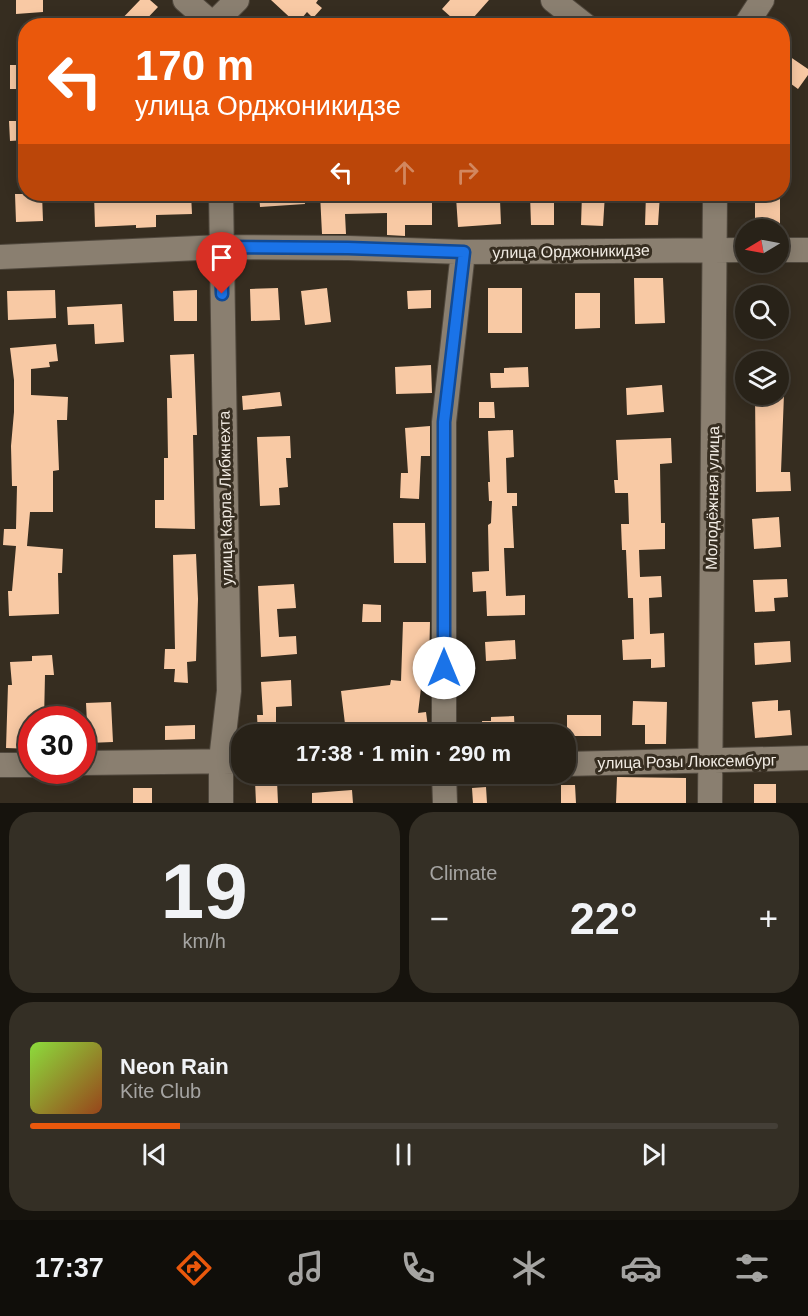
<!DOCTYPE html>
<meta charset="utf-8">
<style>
body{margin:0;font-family:Helvetica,sans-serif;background:#342f25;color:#f1f3f6;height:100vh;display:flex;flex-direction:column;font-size:22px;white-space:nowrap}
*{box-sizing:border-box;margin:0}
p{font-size:20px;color:#a5a4a2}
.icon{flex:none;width:33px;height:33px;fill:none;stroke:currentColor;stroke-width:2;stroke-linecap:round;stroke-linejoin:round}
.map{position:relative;height:803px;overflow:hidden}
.panel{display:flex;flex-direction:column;gap:9px;padding:9px;background:#16130d;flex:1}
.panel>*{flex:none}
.top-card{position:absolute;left:18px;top:18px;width:772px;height:183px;border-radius:24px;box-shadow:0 3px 15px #0003,0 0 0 2px #443f37;background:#ea580c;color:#fff;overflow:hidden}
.needle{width:39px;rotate:260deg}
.fabs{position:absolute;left:735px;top:219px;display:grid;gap:12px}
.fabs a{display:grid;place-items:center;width:54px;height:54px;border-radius:50%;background:#282218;box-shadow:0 3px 15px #0003,0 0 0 2px #443f37;font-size:30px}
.speed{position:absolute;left:18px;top:706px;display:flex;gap:12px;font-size:30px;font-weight:700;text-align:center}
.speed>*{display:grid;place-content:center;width:78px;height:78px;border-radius:50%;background:#282218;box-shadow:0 3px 15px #0003,0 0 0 2px #443f37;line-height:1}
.speed .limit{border:9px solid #d22;background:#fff;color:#111}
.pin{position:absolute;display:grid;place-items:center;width:51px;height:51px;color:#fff;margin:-62px -26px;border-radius:50% 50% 50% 0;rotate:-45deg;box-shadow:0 0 6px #0007}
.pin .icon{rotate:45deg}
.me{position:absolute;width:66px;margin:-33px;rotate:0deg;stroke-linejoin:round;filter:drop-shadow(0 0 4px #0008)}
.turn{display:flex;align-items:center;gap:21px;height:126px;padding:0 18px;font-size:27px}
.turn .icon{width:78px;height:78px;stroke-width:2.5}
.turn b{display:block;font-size:42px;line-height:51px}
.lanes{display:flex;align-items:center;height:57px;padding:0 18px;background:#0003;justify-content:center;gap:30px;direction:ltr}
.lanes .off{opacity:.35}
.big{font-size:45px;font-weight:700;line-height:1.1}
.panel .tile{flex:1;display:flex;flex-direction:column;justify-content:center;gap:9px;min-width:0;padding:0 21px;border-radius:24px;background:#342f25}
.panel .dial{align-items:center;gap:0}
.dial b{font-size:78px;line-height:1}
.song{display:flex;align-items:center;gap:18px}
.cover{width:72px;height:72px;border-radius:9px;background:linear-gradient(135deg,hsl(90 70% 55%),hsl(20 70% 35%))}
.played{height:6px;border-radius:3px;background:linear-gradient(90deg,#ea580c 20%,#443f37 20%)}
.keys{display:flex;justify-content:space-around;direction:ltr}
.heat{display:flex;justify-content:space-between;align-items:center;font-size:33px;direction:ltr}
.panel .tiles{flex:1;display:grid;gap:9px;grid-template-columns:1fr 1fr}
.tile:last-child{grid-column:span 2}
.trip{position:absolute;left:231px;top:724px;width:345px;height:60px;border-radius:24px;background:#282218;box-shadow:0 3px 15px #0003,0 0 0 2px #443f37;font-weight:700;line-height:60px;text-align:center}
.tab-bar{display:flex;height:96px;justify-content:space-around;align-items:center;background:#100e0a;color:#a5a4a2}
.tab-bar .icon{width:42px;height:42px}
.tab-bar .selected{color:#ea580c}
.tab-bar b{font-size:27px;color:#f1f3f6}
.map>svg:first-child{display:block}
.building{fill:#f8c9a4}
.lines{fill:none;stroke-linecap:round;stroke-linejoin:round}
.minor-casing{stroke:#50483d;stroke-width:26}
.minor{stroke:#8a7f70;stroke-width:24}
.route-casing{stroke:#114b97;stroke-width:15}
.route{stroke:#1a73e8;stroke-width:10}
.labels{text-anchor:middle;stroke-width:6;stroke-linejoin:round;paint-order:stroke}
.street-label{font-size:16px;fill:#f1ebe3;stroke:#362d20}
</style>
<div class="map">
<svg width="808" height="803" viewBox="0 0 808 803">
<rect width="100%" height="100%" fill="#362d20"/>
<path class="building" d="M16 0H43V12L16 14Z
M140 0H150L158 7 140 26H115Z
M271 0H318L316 3 322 8 313 18 307 12 297 24Z
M450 0H489L466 26H461L442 9Z
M783 52 808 69V75L798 89 783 78Z
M10 65H26V89H10Z
M9 121H26V140L10 141Z
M15 194H42L43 221 16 222Z
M94 194H119L120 202 164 200 163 194H191L192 214 156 215V227L136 228V225L95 227Z
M259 194H304L305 204 260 207Z
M320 194H421V199H432V225H405V236L387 235V213L345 214 346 234H322Z
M467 194H486L487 201 500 200 501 224 458 227 456 197H467Z
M582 194H605L603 226 581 225Z
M646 194H660L658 225H645Z
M755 194H780V228L755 227Z
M530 195H554V225H531Z
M634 278H663L665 323 635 324Z
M278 288 280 320 251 321 250 289Z
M327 288 331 322 305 325 301 291Z
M488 288H522V333H488Z
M55 290 56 318 8 320 7 291Z
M197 290V321H174L173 291Z
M431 290V308L408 309 407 291Z
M575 293H600V328L575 329Z
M122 304 124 342 95 344 94 324 68 325 67 307Z
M56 344 58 361 49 362 50 367 31 369V395L68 397 67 420H57L59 470 53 471V512H30L27 546 63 549 62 573H58L59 614 9 616 8 591H12L16 546 3 545 4 529H16L17 486H12L11 446 14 412V380L10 348Z
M194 354 197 435H193L195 529 155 528V500H164V458H168L167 398H172L170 355Z
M431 365 432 393 396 394 395 367Z
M528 367 529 387 491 388 490 373H504V368Z
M662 385 664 412 627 415 626 388Z
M280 392 282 406 243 410 242 396Z
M755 394H784L781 472H790L791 491 756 492Z
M479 402H494L495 418H479Z
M430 426V456H421L419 499 400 498 401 473H408L405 428Z
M513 430 514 457 506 458 507 493H517V506H512L514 548H504L506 596 525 595V615L487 616 486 591 473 592 472 572 489 571 488 525 491 523 492 501H489L488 482H490L488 431Z
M290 436 291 458H286L288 487 279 488 280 505 260 506 257 437Z
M671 438 672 463 660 464 661 523H665V549L639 550 640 577 661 576 662 597 649 598 650 634 664 633 665 667 651 668V659L623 660 622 640 634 639 633 598H628L626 550H622L621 524H629L628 493H615L614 480H618L616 440Z
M779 517 781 547 754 549 752 519Z
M393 523H425L426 563H394Z
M196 554 198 599 196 661 187 662 188 683 174 682 175 669H164L165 649H175L173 555Z
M787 579 788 597 774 598 775 611 755 612 753 580Z
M294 584 296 608 277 609 279 637 296 636 297 654 261 657 258 586Z
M363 604 381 605V622H362Z
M403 622H430L429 663H424L418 713 426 712 429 735H356L354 722 345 724 341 691 390 685 391 680 401 681Z
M515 640 516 659 486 661 485 642Z
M790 641 791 662 755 665 754 643Z
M52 655 54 675H45L44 720H32V749L6 748 8 685H12L10 662 32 661V656Z
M291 680 292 706 276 707V735H258L257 715H263L261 682Z
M778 700V711L790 710 792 735 755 738 752 702Z
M633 701 667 702 666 744H645V725H632Z
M111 702 113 742 88 743 86 703Z
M567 715H601V736H567Z
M514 716 515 735H483L482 721H491V717Z
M195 725V739L165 740V726Z
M617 777 686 778V803H616Z
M255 781H277L278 803H256Z
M754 784H776V803H754Z
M561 785H575L576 803H561Z
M486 787 487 803H473L472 788Z
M133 788H152V803H133Z
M352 790 353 803H312V793Z"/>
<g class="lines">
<g class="minor-casing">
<path id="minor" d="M185 0 215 26
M553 0 586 26
M214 23 237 0
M745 26 762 0
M778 250H808
M0 257 221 247 348 248 463 252 746 250
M444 735V422L463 252
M82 763 242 761
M566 764 808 758
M0 765H32
M444 774 445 803
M221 803V760L229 691 221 194
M710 803 715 194"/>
</g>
<use href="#minor" class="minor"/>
</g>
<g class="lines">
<g class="route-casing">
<path id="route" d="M222 294 221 247 348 248 464 252 444 422V668"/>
</g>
<use href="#route" class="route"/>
</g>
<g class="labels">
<g class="street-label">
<text transform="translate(571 251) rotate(-1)" y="6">улица Орджоникидзе</text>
<text transform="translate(225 498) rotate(-91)" y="6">улица Карла Либкнехта</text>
<text transform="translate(712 498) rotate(-89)" y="6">Молодёжная улица</text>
<text transform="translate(687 761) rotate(-1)" y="6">улица Розы Люксембург</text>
</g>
</g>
</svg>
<div class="fabs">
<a><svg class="needle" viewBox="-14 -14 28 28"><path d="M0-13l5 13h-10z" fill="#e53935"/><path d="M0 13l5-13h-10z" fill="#a5a4a2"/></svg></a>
<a><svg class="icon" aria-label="search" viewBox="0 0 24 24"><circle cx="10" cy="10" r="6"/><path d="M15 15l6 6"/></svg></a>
<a><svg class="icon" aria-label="layers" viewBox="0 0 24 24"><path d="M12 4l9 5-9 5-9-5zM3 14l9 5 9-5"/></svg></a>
</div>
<div class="speed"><div class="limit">30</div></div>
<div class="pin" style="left:222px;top:294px;background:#d93025"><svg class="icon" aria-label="arrive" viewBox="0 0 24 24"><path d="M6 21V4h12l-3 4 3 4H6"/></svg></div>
<svg class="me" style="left:444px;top:668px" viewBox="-20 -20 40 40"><circle r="19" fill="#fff"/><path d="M0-13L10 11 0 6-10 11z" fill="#1a73e8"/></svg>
<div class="trip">17:38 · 1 min · 290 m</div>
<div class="top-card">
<div class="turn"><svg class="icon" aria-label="left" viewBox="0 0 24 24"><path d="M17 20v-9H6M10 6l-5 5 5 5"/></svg><div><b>170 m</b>улица Орджоникидзе</div></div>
<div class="lanes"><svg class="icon" aria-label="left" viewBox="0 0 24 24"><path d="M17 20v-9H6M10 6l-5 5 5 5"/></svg><svg class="icon off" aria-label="ahead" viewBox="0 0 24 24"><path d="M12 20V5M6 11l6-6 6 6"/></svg><svg class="icon off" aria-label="right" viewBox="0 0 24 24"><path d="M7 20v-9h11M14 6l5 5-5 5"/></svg></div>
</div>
</div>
<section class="panel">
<div class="tiles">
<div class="tile dial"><b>19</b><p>km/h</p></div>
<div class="tile"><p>Climate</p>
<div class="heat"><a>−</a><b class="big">22°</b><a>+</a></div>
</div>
<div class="tile">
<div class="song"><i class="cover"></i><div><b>Neon Rain</b><p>Kite Club</p></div></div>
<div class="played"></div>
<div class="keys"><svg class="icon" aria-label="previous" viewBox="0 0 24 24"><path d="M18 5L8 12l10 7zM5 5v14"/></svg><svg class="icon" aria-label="pause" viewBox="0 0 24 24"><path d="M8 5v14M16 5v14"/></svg><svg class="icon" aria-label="next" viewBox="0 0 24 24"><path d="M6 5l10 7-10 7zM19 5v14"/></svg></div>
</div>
</div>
</section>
<nav class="tab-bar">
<b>17:37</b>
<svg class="icon selected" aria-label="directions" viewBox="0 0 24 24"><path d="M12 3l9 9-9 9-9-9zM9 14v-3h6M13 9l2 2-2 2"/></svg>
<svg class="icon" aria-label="music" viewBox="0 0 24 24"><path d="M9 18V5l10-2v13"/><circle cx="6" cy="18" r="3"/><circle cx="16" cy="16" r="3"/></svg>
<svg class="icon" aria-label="phone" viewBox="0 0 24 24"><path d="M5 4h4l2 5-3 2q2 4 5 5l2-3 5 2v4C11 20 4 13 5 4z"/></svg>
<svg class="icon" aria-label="climate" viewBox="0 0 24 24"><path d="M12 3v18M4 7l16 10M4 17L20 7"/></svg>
<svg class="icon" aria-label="car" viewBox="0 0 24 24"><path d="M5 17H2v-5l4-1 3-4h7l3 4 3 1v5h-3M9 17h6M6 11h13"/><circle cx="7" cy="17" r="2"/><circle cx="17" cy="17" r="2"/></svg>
<svg class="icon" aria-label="filters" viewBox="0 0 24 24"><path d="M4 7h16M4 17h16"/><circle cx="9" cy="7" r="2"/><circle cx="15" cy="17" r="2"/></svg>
</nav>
